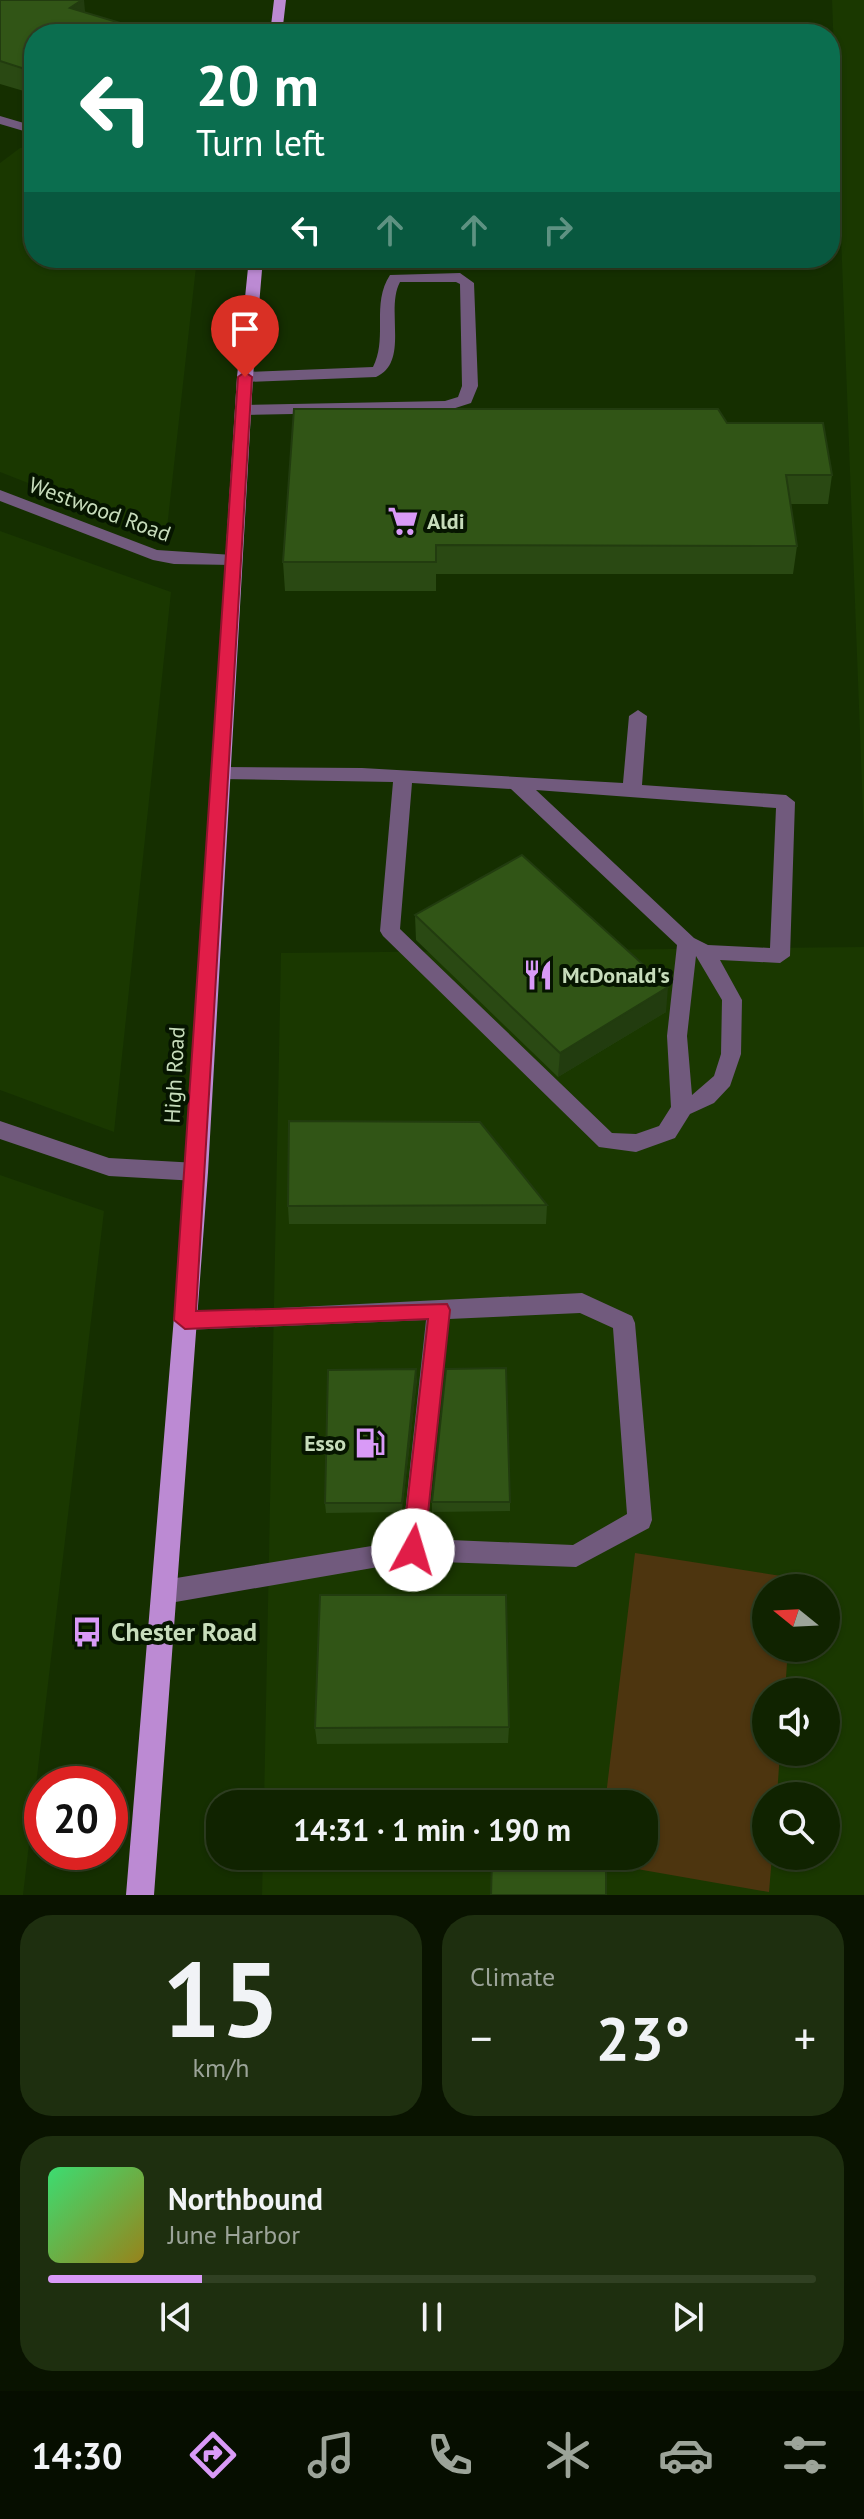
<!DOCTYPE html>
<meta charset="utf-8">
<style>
body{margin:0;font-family:"PT Sans",sans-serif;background:#1e2f0f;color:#f1f3f6;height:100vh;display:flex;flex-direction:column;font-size:30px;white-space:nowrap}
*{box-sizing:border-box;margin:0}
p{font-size:26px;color:#9ca499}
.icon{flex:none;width:44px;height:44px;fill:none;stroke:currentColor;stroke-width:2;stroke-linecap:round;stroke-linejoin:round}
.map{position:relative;height:1895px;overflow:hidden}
.side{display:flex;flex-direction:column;gap:20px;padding:20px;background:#091300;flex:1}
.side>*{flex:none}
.banner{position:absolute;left:24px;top:24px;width:816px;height:244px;border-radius:32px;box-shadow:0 2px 6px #0004,0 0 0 2px #304022;background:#0b6e4f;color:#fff;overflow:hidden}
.needle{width:52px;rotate:288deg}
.tools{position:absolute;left:752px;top:1574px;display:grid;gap:16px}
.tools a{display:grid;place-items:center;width:88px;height:88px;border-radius:50%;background:#102300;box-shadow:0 2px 6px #0004,0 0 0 2px #304022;font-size:40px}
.speed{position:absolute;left:24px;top:1766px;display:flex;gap:16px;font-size:40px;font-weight:700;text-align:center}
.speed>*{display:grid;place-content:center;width:104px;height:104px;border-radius:50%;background:#102300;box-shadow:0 2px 6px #0004,0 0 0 2px #304022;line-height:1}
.speed .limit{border:12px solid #d22;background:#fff;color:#111}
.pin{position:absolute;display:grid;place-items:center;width:68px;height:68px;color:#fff;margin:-82px -34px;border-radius:50% 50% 50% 0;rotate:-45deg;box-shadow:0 0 8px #0007}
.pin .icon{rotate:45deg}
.me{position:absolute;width:88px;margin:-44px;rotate:6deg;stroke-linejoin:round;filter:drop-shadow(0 0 6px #0008)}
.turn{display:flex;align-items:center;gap:28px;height:168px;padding:0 40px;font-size:36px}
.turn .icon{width:104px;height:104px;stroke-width:2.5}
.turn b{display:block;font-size:56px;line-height:68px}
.lanes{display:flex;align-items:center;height:76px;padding:0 40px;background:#0003;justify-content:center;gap:40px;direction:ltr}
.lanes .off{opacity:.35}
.big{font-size:60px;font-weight:700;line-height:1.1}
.side .card{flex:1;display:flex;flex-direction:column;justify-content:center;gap:12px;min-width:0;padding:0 28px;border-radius:32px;background:#1e2f0f}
.side .dial{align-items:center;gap:0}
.dial b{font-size:104px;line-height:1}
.song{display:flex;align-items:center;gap:24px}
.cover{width:96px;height:96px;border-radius:12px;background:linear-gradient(135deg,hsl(140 70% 55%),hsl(50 70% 35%))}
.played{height:8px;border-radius:4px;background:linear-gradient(90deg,#d99af7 20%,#304022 20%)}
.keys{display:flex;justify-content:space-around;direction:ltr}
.heat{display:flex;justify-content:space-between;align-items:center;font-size:44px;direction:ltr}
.side .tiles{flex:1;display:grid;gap:20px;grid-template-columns:1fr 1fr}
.card:last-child{grid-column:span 2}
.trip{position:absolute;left:206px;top:1790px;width:452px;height:80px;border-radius:32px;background:#102300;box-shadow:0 2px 6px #0004,0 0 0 2px #304022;font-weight:700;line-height:80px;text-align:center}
.dock{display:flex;height:128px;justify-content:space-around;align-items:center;background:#060e00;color:#9ca499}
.dock .icon{width:56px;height:56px}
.dock .active{color:#d99af7}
.dock b{font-size:36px;color:#f1f3f6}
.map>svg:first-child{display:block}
.built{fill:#1a3800;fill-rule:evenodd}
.green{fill:#4d350f}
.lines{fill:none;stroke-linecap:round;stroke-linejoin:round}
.minor{fill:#715a7d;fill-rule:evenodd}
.major{fill:#bc8ad3;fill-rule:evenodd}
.wall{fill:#2a4913}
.shaded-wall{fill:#223c0f}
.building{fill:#315516;stroke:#223c0f;stroke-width:2}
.route{fill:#e11d48;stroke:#92132f;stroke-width:2}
.labels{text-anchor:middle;stroke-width:8;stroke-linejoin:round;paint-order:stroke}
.street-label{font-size:22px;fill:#c7dcbb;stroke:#061500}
.poi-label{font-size:22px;font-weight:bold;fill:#c7dcbb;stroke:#061500;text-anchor:start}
.near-poi-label{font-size:26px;font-weight:bold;fill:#c7dcbb;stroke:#061500;text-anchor:start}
</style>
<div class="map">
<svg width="864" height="1895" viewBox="0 0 864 1895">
<rect width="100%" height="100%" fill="#152f00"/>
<path class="built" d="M832 0H864V838Z
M20 148H34V258H197L166 537 0 472V163Z
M0 531 171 592 114 1132 0 1090Z
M864 947V1895H262L263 1856H644V1804H264L281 953ZM766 1588H826V1648H766ZM766 1692H826V1752H766ZM766 1796H826V1856H766Z
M0 1175 104 1211 23 1895H0Z"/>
<path class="green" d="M635 1553 794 1578 793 1588H766V1648H788L785 1692H766V1752H780L777 1796H766V1856H772L769 1892 597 1862 598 1856H644V1804H605Z"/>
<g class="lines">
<path class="minor" d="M0 116 34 126V134L0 124Z
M460 273 474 283 478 386 471 403 446 411 243 415 235 410 243 405 445 401 458 397 462 386 460 284 456 282H400C385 310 410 362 376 377L245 382 237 377 245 372 373 367C388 337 371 304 390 275Z
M0 490 157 550 233 555 242 560 233 565 174 564 153 560 0 501Z
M638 710 647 716 642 785 786 795 795 802 790 956 780 963 720 960 742 1000 741 1054 730 1086 714 1103 690 1114 675 1138 636 1152 599 1147 383 936 380 931 393 782 221 779 212 773 221 767 362 768 623 783 629 716ZM412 783 511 789 677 945 667 1036 671 1107 659 1126 636 1134 612 1133 400 929ZM536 790 776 808 770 948 708 945 694 938ZM696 956 722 1000 721 1054 714 1076 692 1095 687 1036Z
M0 1121 109 1158 197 1163 205 1166 208 1172 205 1178 197 1181 109 1176 0 1139Z
M582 1293 632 1316 635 1323 652 1520 649 1528 576 1567 413 1561 164 1604 155 1600 152 1592 155 1584 164 1580 402 1541 426 1320 185 1330 177 1327 174 1320 177 1313ZM580 1313 613 1328 627 1514 573 1545 426 1539 449 1319Z"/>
<path class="major" d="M274 0H286L282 34H270Z
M249 258H263L253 377 208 1172 154 1895H126L186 1172 237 377Z"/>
</g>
<path class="wall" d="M0 0 34 34V94L0 84Z
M727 423 832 475 828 504H791L797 546 793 574H436V591H285L283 562Z
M415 915 666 1012 558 1077 416 940Z
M547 1205 546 1224H289L288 1206Z
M417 1379 402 1512 326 1513 325 1503Z
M432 1502H510V1511L432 1512Z
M509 1727 508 1743 317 1744 315 1728Z"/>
<path class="shaded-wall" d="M82 0H84L86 22 70 8Z
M668 987 666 1012 558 1077 560 1053Z
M416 1369 417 1379 402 1512V1503Z"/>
<path class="building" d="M0 0H82L70 8 157 34H34V72L0 61Z
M294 409H718L727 423H823L832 475H786L797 546 436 545V562H283Z
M522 855 668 987 560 1053 415 915Z
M289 1121 480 1122 547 1205 288 1206Z
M506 1368 510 1502H432L446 1369Z
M416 1369 402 1503H325L328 1370Z
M320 1595H506L509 1727 315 1728Z
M492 1858 606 1862V1895H491Z"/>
<path class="route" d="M245 372 252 377 196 1311 447 1304 450 1310 424 1550 421 1557 413 1560 405 1557 402 1550 428 1319 185 1329 174 1320 238 377Z"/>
<defs>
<g id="supermarket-bare" transform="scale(2.4)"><path d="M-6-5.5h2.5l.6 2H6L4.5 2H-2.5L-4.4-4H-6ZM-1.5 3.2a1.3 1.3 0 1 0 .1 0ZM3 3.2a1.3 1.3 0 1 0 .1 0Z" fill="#d99af7" stroke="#061500" stroke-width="2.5" paint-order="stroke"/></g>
<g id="restaurant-bare" transform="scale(2.4)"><path d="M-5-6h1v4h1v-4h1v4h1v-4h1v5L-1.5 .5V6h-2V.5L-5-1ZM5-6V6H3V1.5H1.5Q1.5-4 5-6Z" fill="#d99af7" stroke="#061500" stroke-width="2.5" paint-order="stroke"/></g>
<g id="fuel-bare" transform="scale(2.4)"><path d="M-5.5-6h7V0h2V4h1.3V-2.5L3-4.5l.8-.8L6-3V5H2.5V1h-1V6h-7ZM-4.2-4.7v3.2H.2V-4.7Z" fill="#d99af7" stroke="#061500" stroke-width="2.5" paint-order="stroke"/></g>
<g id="bus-bare" transform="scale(2.4)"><path d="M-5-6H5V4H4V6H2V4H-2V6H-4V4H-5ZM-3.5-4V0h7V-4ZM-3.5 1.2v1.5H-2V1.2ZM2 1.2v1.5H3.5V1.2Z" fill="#d99af7" stroke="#061500" stroke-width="2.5" paint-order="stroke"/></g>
</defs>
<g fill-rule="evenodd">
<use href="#supermarket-bare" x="403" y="521"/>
<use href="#restaurant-bare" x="538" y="975"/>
<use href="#fuel-bare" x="370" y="1443"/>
<use href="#bus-bare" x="87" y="1632"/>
</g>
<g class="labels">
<g class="street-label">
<text transform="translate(100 509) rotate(20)" y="8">Westwood Road</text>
<text transform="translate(174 1075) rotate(-87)" y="8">High Road</text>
</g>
<g class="poi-label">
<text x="427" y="529">Aldi</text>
<text x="562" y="983">McDonald's</text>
<text x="346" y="1451" text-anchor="end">Esso</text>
</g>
<g class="near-poi-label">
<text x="111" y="1641">Chester Road</text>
</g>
</g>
</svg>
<div class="tools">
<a><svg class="needle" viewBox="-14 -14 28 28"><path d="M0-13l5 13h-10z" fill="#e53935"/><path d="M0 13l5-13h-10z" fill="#9ca499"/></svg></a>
<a><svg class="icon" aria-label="sound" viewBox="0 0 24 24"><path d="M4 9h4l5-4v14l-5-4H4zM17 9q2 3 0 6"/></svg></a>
<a><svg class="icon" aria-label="search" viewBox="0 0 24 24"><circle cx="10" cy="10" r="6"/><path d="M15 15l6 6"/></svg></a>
</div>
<div class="speed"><div class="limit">20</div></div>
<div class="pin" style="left:245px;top:377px;background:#d93025"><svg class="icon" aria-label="arrive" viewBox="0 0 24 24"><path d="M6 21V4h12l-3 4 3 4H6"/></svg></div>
<svg class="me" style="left:413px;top:1550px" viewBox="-20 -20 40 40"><circle r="19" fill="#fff"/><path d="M0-13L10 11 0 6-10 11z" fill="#e11d48"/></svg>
<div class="trip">14:31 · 1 min · 190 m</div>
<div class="banner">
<div class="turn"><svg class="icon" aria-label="left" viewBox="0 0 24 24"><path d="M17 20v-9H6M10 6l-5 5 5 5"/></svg><div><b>20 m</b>Turn left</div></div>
<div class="lanes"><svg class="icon" aria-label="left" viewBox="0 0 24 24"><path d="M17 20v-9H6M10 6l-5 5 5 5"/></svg><svg class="icon off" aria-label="ahead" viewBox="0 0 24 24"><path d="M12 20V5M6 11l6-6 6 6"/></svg><svg class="icon off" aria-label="ahead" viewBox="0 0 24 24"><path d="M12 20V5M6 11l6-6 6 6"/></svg><svg class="icon off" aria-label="right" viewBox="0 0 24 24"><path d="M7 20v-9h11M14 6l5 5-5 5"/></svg></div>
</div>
</div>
<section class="side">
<div class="tiles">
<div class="card dial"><b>15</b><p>km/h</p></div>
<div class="card"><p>Climate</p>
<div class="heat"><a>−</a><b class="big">23°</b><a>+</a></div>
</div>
<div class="card">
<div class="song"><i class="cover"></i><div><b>Northbound</b><p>June Harbor</p></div></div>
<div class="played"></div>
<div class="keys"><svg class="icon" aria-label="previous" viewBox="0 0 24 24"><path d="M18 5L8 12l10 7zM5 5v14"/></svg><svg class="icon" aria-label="pause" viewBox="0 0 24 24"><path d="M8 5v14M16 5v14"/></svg><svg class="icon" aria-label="next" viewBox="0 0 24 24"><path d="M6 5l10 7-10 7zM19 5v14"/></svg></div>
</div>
</div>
</section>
<nav class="dock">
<b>14:30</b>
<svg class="icon active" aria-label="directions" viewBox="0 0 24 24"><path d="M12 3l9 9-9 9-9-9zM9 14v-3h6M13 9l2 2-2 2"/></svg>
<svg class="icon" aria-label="music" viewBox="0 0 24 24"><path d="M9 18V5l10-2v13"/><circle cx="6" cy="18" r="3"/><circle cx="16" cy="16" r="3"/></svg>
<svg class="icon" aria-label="phone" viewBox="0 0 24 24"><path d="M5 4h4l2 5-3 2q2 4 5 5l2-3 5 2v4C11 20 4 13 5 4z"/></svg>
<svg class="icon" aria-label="climate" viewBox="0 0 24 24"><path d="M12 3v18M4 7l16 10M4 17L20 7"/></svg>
<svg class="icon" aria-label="car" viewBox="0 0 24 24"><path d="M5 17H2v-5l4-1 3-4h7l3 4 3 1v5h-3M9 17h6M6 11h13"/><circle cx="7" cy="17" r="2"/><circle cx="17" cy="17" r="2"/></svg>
<svg class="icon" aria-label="filters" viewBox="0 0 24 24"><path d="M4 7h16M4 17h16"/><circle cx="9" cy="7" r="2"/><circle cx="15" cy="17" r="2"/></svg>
</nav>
